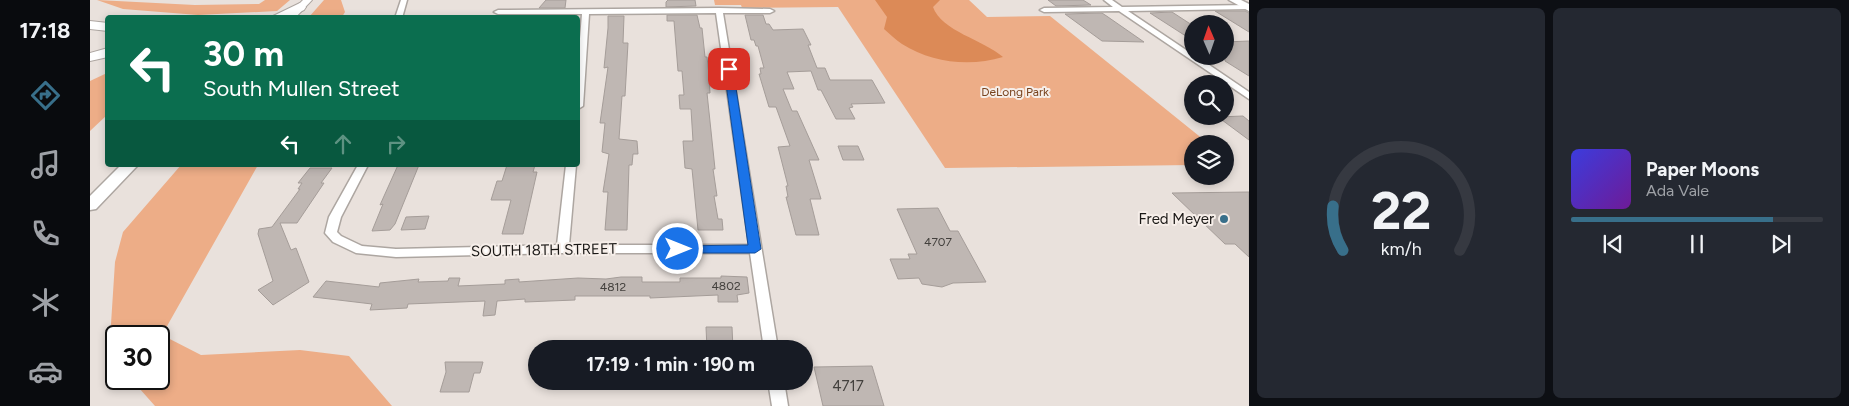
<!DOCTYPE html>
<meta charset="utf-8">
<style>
body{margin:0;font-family:Figtree,sans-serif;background:#242831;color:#f1f3f6;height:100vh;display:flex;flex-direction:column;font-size:19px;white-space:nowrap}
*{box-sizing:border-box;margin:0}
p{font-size:16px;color:#9ea1a6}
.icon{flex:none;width:28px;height:28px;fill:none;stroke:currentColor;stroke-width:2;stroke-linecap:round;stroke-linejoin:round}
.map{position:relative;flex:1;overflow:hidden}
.sheet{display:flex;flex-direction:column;gap:8px;padding:8px;background:#0d0f14;width:600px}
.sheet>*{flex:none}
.guide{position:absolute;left:15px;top:15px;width:475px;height:152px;border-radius:5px;box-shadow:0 2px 8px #0003;background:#0b6e4f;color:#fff;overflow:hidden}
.needle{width:32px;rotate:358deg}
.tools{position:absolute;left:1094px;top:15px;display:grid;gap:10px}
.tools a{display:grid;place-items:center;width:50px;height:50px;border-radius:50%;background:#171b24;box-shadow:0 2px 8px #0003;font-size:25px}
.speed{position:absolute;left:15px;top:325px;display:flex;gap:10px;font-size:25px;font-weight:700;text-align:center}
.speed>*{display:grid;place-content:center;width:65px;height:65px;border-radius:50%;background:#171b24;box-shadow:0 2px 8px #0003;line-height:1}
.speed .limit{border:2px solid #111;border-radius:8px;background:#fff;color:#111}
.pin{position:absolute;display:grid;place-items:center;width:42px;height:42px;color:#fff;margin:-21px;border-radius:10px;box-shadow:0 2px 8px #0006}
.me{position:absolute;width:55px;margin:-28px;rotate:90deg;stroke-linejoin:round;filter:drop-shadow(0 0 4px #0008)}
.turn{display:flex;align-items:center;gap:18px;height:105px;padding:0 15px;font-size:22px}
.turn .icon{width:65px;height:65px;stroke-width:2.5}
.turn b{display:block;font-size:35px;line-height:42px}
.lanes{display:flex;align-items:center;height:48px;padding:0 15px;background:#0003;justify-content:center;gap:25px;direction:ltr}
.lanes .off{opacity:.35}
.sheet .tile{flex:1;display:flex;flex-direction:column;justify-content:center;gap:8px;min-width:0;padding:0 18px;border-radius:8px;background:#242831}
.sheet .dial{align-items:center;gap:0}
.dial svg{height:130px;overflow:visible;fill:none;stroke:#363941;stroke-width:7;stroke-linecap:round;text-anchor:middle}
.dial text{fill:#f1f3f6;stroke:none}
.song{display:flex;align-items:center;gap:15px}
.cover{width:60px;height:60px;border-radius:8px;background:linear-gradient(135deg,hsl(240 70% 55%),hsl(280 70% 35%))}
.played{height:5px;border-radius:2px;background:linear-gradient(90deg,#386f8a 80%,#363941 80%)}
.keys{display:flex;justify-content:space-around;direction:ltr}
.sheet .tiles{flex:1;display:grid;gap:8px;grid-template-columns:repeat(2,1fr)}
.trip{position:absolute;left:438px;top:340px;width:285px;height:50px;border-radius:25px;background:#171b24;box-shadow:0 2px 8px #0003;font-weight:700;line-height:50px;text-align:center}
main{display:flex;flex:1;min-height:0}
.dock{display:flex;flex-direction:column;width:90px;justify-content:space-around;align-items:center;background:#090b0e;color:#9ea1a6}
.dock .icon{width:35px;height:35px}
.dock .active{color:#386f8a}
.dock b{font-size:22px;color:#f1f3f6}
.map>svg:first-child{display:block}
.green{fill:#edad87}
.water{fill:#dc8a57}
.building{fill:#bfb7b3;stroke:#a59d99}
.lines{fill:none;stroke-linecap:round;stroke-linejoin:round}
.minor-casing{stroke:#ada6a1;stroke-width:3}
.tertiary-casing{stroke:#ada6a1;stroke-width:2}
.secondary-casing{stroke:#ada6a1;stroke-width:3}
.motorway-casing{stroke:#ada6a1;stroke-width:2}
.minor{fill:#fff;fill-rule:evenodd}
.tertiary{fill:#fff;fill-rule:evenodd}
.secondary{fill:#fff;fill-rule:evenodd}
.motorway{fill:#fff;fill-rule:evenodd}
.route{fill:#1a73e8;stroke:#114b97}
.poi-dot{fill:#386f8a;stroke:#f6eee9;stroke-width:2}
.labels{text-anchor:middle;stroke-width:4;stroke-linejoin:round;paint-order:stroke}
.far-park-label{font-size:12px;fill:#78421d;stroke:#f6eee9}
.number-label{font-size:12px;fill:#43403d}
.poi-label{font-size:15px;fill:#1a1816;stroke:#f6eee9;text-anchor:end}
.street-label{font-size:15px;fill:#1a1816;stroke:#f6eee9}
.near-number-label{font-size:15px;fill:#43403d}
</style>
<main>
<nav class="dock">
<b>17:18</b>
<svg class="icon active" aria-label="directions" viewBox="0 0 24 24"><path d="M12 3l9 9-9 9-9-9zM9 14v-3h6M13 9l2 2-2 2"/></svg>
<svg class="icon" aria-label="music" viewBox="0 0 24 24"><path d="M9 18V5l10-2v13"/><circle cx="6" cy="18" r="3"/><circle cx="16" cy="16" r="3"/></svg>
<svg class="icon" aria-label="phone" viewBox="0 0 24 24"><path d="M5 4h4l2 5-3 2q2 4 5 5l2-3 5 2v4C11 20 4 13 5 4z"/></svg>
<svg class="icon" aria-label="climate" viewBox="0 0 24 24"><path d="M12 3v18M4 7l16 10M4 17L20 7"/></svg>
<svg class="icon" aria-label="car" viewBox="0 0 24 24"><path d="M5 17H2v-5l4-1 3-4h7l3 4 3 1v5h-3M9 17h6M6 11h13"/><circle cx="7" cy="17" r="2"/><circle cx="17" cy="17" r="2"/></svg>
</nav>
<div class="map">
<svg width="1159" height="406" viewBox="0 0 1159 406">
<rect width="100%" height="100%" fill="#e9e1dc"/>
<path class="green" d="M7 0 105 5 169 4 175 0H200L187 11 108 15 33 9Z
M234 0H251L255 12 252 17H219Z
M624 0H879L897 17 960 16 1119 144H1102V165L855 168 748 7 652 8 651 5H625Z
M17 73V115L0 131V81Z
M91 165H168L72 335 111 355 210 350 259 356 302 406H65L41 379H69V336H26V363L19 355 25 262 33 232Z"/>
<path class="water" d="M785 0H850L843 7C851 31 894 40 913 57 880 67 842 63 812 44 806 40 800 34 794 29L797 17Z"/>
<path class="building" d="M456 0H476L475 8H449Z
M578 0H605L606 6 576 7V2Z
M958 0H993L1001 5 966 6Z
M1125 11H1155L1159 13V32Z
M1082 12 1102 25V40L1060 13Z
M1012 13 1018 17 1054 42 1012 41 975 14Z
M577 15H607L610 28H612L615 57H617L619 75 620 93H617L625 169H623L627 196H624L628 219H632L633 230H608L602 169 595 168 593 141H603L601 109H590L589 95H594L592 71H588L584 21H577Z
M655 15H673L676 24H679L683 30 713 29 721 45H718L727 68H735L740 80H782L795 103 761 104 763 107 759 108 765 119H746L731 90H728L721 71 697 72 704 89H693L702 111H707L729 160H719L731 199H720L729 235H706L696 197H698L696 186H698L688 147 700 146 686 107H679L669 74H671L670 68H674L668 46H666L664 40H661Z
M518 16H534L533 43H538L535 96H532L529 139 547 141 548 154H543L542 165H539L537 230H515L518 192H513L519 154 512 152 515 123H510L518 67 514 68 518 28Z
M1159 41V76L1135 61V42Z
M1153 116 1159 121V140L1128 117Z
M748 146H768L774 160H753Z
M308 165H329L305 224 300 230 282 231 293 204 290 205Z
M417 165H445L443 172H447L433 234H412L421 200H401L407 181H412Z
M220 168H242L231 183H234L207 223H190L201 250 206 248 219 282 183 305 168 290 183 281 168 234 169 229 182 227 210 189H208L212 183H208Z
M1159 192V257L1145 244H1135L1082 193Z
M848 208 860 231H868L896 282 863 283 852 287 832 284 829 278 808 279 800 259H820L818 254H827L807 209Z
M339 216 335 229 311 230 316 217Z
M631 276 657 277 659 293 647 295 648 302H628V295L560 298V296H485V300L435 302V299L407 301 405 315 393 316 395 301 318 304 317 308 280 310 282 304 223 297 236 281 289 287 290 283 329 279 328 282 358 281 359 278H370L368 286 415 284V280L429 279V282L488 278 516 279 531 277H552V282H590V278H631Z
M616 327H642L643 349H617Z
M355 362H393L390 373H384L379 392H350L356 372Z
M782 366 794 406H733L724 367Z"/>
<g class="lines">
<g class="minor-casing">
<path id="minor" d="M311 0H317L312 18H305Z
M1014 0H1022L1032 7 1159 5V9L1038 11 1102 54V56H1106L1159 92V99L1029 11 954 12 950 10 954 8 1023 7Z
M629 8 680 9 684 11 680 13H633L688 349H674L660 253H473L306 257 266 253 243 242 235 233 239 217 268 165H278L251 217 247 232 251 236 272 246 306 249 467 245 476 165H486L479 245H659L626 13 499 14 493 106 488 109V63L492 14H408L404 12 408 10Z
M678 381H694L698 406H682Z"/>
</g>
<g class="tertiary-casing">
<path id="tertiary" d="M213 0H222L205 18H195Z"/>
</g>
<g class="secondary-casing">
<path id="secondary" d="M1139 0H1151L1159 4V11Z
M31 165H48L6 209 0 210V196Z"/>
</g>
<g class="motorway-casing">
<path id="motorway" d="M210 3 216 7 214 10 197 18H179Z
M0 21 18 23V31L0 29Z
M18 48V57L0 61V53Z"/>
</g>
<use href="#minor" class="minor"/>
<use href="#tertiary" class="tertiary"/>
<use href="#secondary" class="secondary"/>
<use href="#motorway" class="motorway"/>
</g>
<path class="route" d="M639 66 643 69 671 249 665 253H588L582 249 584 246 658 245 634 69Z"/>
<circle class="poi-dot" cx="1134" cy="219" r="5"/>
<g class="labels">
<g class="far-park-label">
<text x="925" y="96">DeLong Park</text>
</g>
<g class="number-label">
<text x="848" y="246">4707</text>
<text x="636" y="290">4802</text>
<text x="523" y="291">4812</text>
</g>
<g class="poi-label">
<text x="1124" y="224">Fred Meyer</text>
</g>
<g class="street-label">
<text transform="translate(454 250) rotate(-1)" y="5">SOUTH 18TH STREET</text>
</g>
<g class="near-number-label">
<text x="758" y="391">4717</text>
</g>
</g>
</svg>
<div class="tools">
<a><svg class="needle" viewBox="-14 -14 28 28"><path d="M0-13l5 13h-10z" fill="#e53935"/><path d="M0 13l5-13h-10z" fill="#9ea1a6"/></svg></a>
<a><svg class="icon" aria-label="search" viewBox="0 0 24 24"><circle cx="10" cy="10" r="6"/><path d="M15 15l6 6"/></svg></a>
<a><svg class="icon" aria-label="layers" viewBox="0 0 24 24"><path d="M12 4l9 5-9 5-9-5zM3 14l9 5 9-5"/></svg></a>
</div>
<div class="speed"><div class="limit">30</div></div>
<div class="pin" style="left:639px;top:69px;background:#d93025"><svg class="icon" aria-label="arrive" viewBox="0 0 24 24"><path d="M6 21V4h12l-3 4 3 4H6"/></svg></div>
<svg class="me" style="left:588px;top:249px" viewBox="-20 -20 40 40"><circle r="17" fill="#1a73e8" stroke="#fff" stroke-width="3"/><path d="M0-11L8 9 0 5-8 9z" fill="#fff"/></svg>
<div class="trip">17:19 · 1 min · 190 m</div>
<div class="guide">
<div class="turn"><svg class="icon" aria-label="left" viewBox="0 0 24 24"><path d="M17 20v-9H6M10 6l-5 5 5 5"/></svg><div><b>30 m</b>South Mullen Street</div></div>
<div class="lanes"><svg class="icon" aria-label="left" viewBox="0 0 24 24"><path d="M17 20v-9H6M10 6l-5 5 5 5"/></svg><svg class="icon off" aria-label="ahead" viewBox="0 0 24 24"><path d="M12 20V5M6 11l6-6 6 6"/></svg><svg class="icon off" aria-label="right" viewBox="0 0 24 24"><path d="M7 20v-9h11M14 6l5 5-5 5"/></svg></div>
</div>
</div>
<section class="sheet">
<div class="tiles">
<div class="tile dial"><svg viewBox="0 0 100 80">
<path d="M14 69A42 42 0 1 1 86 69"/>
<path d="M14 69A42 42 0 0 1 8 42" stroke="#386f8a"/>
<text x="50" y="56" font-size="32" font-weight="700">22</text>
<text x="50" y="72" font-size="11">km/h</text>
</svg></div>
<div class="tile">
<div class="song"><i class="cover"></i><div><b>Paper Moons</b><p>Ada Vale</p></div></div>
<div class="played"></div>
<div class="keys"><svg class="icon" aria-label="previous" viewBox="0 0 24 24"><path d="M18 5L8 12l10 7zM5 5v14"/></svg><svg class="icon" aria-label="pause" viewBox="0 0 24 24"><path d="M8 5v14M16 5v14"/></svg><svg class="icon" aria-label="next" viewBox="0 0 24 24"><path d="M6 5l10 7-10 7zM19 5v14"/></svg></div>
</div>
</div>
</section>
</main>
